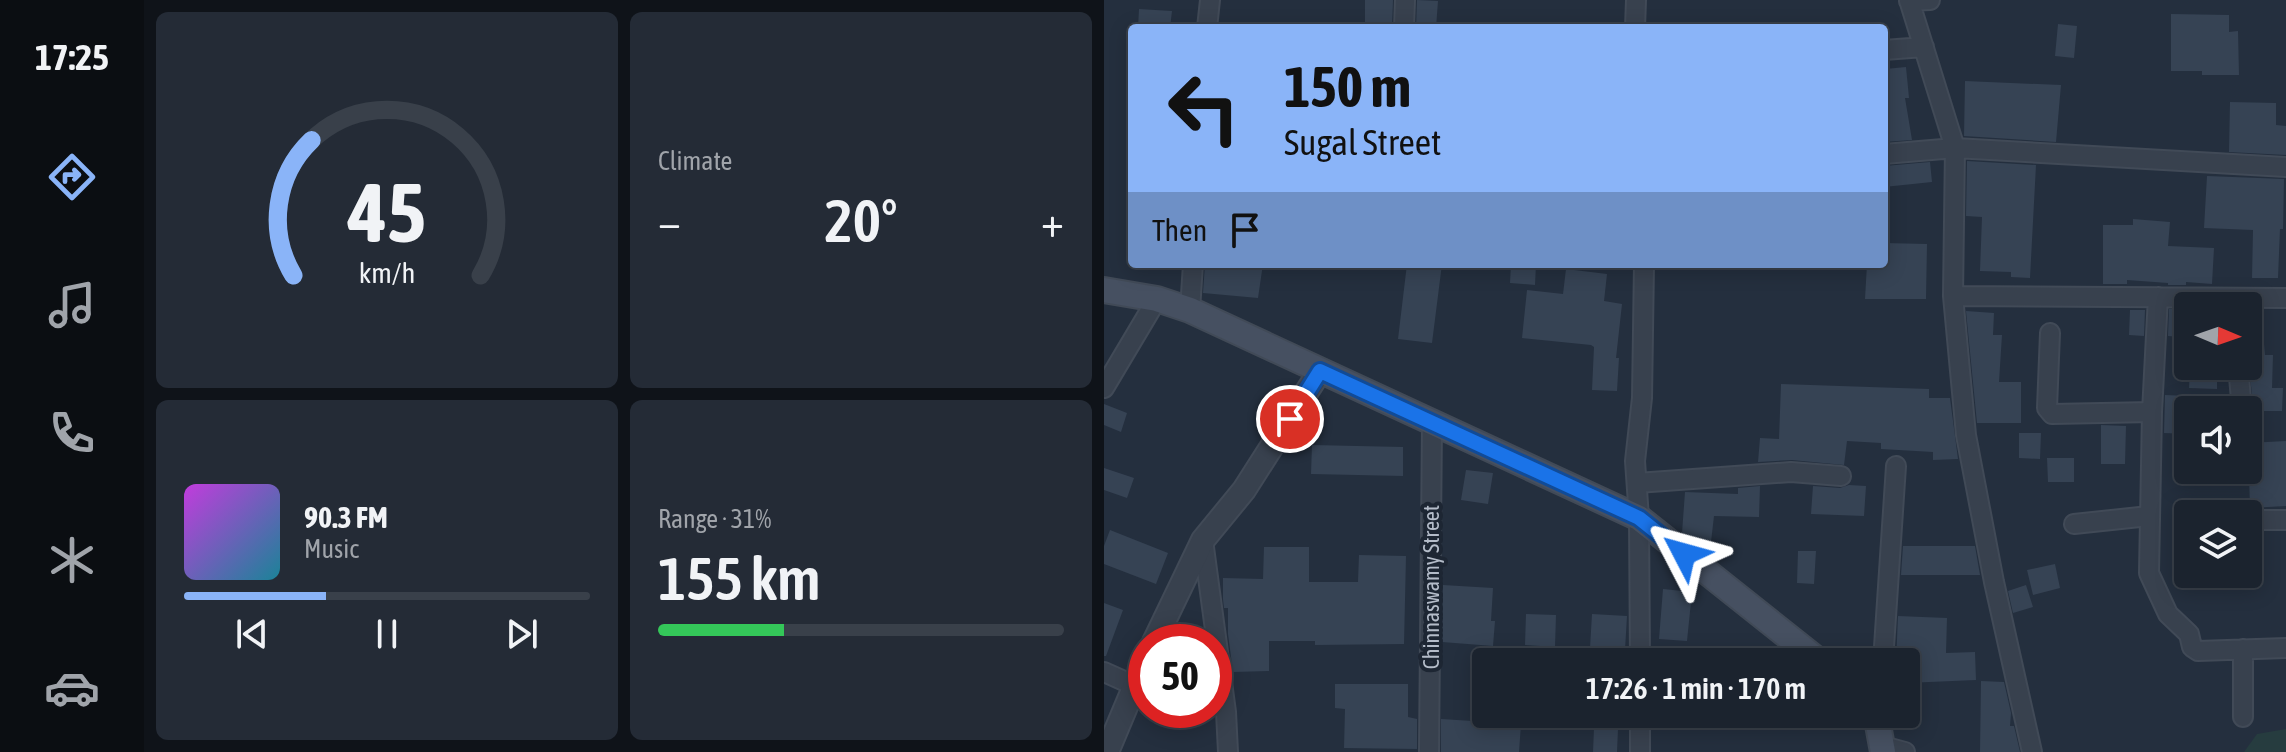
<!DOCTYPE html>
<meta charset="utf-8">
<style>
body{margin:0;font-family:"Asap Condensed",sans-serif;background:#242b36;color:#f1f3f6;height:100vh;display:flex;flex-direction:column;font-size:30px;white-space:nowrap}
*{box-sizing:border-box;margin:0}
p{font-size:26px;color:#a0a4aa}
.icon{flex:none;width:44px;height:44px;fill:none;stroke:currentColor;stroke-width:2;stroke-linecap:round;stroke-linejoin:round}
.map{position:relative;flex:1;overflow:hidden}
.panel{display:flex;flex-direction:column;gap:12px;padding:12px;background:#0f1319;width:960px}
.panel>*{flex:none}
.top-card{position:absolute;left:24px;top:24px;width:760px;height:244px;border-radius:8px;box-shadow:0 4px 20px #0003,0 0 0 2px #39404a;background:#8ab4f8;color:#111;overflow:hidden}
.needle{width:52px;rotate:92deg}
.fabs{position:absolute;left:1070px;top:292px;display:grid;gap:16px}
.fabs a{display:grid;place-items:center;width:88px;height:88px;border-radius:8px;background:#1b232e;box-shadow:0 4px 20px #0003,0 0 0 2px #39404a;font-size:40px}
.speed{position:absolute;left:24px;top:624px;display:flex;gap:16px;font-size:40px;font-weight:700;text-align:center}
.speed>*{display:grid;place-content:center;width:104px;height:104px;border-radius:50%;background:#1b232e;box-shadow:0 4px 20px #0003,0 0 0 2px #39404a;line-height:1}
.speed .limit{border:12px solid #d22;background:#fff;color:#111}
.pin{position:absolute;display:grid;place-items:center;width:68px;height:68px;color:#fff;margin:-34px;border:4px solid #fff;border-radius:50%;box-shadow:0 2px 8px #0007}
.me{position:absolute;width:88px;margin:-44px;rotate:309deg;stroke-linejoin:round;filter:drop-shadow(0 0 6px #0008)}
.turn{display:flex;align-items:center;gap:28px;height:168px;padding:0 24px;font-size:36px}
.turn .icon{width:104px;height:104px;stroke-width:2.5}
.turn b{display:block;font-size:56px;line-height:68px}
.then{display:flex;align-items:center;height:76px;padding:0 24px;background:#0003;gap:16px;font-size:30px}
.big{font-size:60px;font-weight:600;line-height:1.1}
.panel .widget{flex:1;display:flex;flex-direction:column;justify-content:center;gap:12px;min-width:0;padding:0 28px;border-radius:12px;background:#242b36}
.panel .dial{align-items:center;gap:0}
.dial svg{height:208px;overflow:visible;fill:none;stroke:#39404a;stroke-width:7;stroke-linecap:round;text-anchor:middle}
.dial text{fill:#f1f3f6;stroke:none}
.song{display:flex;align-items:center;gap:24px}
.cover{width:96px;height:96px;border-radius:12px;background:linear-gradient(135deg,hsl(290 70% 55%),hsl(190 70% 35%))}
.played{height:8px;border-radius:4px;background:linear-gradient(90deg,#8ab4f8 35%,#39404a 35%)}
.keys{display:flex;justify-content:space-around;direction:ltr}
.heat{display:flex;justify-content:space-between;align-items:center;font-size:44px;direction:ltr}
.charge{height:12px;border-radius:6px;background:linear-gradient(90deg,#34c759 31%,#39404a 0)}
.panel .tiles{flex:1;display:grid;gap:12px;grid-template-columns:repeat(2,1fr)}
.trip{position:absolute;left:368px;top:648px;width:448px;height:80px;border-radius:8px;background:#1b232e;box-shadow:0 4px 20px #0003,0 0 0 2px #39404a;font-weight:600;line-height:80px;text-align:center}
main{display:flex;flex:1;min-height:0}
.tab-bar{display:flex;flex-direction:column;width:144px;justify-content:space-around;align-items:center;background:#0b0e12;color:#a0a4aa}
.tab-bar .icon{width:56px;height:56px}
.tab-bar .selected{color:#8ab4f8}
.tab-bar b{font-size:36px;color:#f1f3f6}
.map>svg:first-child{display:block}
.green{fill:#263c3f}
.building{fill:#364354}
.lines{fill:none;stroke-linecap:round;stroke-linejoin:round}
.minor-casing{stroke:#414a57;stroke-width:22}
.tertiary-casing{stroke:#414a57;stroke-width:26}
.secondary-casing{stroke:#414a57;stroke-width:28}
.minor{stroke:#38414e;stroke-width:18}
.tertiary{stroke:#38414e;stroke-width:22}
.secondary{stroke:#465061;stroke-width:24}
.route-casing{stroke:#114b97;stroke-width:20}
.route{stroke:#1a73e8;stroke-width:14}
.labels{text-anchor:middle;stroke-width:8;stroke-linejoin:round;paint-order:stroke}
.street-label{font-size:22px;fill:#b4bcc9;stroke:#1d2633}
</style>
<main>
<nav class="tab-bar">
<b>17:25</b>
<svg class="icon selected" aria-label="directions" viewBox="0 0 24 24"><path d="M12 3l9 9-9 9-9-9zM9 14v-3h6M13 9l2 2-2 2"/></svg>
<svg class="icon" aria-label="music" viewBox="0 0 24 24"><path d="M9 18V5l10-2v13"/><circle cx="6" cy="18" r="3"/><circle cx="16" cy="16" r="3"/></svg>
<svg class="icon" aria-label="phone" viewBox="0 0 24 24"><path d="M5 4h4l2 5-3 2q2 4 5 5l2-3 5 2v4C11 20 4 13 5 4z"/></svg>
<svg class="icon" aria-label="climate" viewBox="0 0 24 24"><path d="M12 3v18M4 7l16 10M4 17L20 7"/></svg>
<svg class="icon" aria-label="car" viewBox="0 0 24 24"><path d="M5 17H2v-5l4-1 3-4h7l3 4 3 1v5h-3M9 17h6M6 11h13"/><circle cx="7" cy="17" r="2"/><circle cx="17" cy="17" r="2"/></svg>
</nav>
<section class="panel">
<div class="tiles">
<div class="widget dial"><svg viewBox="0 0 100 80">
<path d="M14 69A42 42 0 1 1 86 69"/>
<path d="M14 69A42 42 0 0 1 21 17" stroke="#8ab4f8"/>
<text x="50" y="56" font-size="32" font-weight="700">45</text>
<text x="50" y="72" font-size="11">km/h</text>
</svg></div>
<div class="widget"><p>Climate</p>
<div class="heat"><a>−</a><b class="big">20°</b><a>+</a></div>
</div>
<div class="widget">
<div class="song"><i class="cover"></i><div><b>90.3 FM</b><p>Music</p></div></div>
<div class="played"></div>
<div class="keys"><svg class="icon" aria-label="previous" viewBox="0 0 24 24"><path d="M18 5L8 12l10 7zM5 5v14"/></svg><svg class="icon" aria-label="pause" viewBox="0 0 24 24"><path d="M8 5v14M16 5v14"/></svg><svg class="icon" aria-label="next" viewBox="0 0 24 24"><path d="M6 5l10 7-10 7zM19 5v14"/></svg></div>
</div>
<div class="widget"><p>Range · 31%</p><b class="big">155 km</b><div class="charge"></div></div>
</div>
</section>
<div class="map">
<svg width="1182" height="752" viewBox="0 0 1182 752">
<rect width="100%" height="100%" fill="#242f3e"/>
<path class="green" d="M1182 729V752H1140L1153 734Z"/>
<path class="building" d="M261 0H289L288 28H261Z
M313 0 334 1 332 28H312Z
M35 9 68 11 66 28H34Z
M1067 14 1125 15V32L1134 31 1135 75H1098V71H1067Z
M954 24 973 26 970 58 951 56Z
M802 67 805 98H801L808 140 780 142V110L785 109 781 69Z
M861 81 957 85 952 142 860 136Z
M1126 102 1172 103V125L1182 126V155L1125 152Z
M863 161 932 165 926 278 907 277V272L876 271 878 217 862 216Z
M826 162 828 182 780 187V166Z
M1103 176 1180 179 1179 229H1176L1174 278H1148L1149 230 1100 228Z
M1029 219 1066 222 1064 246 1110 248 1108 284 1082 282V285H1064V283L1023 280V284H999V225H1029Z
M780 243 823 244 822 299H761L763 264H780Z
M101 264H159L154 298 99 293Z
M303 264H338L328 343 294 339Z
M407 264H432L431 285 406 283Z
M462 269 503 274 500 301 518 304 512 358H515L513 391 488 390 490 347 487 345 418 338 423 290 459 294Z
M1065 309H1079L1078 337 1064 336Z
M1026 310H1041L1040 336 1025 335Z
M1144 310H1157L1161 355H1169L1168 388H1179L1178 411H1150L1144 360Z
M862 311 890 313 889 335H898L895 382H917V423H873Z
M1113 366H1122L1123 379H1113V389L1085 388 1086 368 1113 369Z
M677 384 825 389V398H846L854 459 829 460V452L777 449V443L743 441 740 465 688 460 654 462 656 438 675 439Z
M1061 395 1084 396V434L1060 433Z
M0 404 23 413 17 432 0 425Z
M997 425 1022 426 1021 464H997Z
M915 433H937L936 459 915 458Z
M1182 441V506L1146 508 1144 443Z
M208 445 299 447V476L207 474Z
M943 458H970V482H944Z
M0 468 30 478 23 498 0 490Z
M362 470 389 473 384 504 357 500Z
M745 485 762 486 760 516 707 514 709 486 736 488Z
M656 486 655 517 610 516 607 542 588 541 578 533 581 492 634 494V488Z
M6 530 64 553 52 584 0 564V546Z
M799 546H871L876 575H797Z
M160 547H205V582H254L255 555 302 556 300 644 211 645V641H165V671L129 672 124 634V608H120L119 599V578L159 579Z
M694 551H712L710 584 693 583Z
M951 564 956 588 929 595 923 570Z
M339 585 389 588 387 621H391L389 646 338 642Z
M922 585 929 607 909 613 904 591Z
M559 589 588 592 583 641 555 639Z
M0 603 19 610 2 656H0Z
M422 614 452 615 451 647 421 645Z
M488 614 523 616 521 650 486 648Z
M794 616 843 618 842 653 871 652 872 680 802 683V662H792Z
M877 681 900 682 907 713 906 726H910L916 752H876Z
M231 684H304V717L313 719V749L240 748 241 709 231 708Z
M337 719 417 724 415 752H337Z
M490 728 514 729 513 752H489Z"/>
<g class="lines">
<g class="minor-casing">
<path id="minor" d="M805 0 851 148 849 296 862 435 890 582 928 752
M805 1 826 0
M103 28 106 0
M300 28 301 0
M531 28 532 0
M780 50 820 47
M780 154 851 148 1182 167
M849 296 1182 298
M1054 297 1048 412 1045 573 1064 614 1085 634 1088 647 1094 651 1182 648
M86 310 89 264
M946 333 943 408 948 414 1048 412
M1134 366 1138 410
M0 388 53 299
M533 483 687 472 737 476
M1144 520H1182
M970 524 1045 516
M99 540 122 712 124 752
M536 662 535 518 531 461 538 398 540 264
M779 662 792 466
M0 672 29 685
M536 714V752
M1139 717V649
M779 746 801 752
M325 752 328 423"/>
</g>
<g class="tertiary-casing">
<path id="tertiary" d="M50 642 99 540 140 490 216 371
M3 752 42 659"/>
</g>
<g class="secondary-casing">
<path id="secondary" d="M0 290 53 299 86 310 535 518 716 662
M772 714 779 752"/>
</g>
<use href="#minor" class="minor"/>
<use href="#tertiary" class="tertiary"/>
<use href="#secondary" class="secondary"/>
</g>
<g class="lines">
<g class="route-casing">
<path id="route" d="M186 419 216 371 535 518 580 554"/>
</g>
<use href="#route" class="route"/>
</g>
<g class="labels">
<g class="street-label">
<text transform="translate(327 587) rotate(-90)" y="8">Chinnaswamy Street</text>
</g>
</g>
</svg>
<div class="fabs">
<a><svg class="needle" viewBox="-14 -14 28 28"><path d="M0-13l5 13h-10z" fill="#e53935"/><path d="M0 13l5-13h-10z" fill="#a0a4aa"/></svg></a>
<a><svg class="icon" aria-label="sound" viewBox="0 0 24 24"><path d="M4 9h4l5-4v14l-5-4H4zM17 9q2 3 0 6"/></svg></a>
<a><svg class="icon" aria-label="layers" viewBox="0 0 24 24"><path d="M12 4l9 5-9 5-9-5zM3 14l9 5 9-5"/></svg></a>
</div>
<div class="speed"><div class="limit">50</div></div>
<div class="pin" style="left:186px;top:419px;background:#d93025"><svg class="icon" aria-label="arrive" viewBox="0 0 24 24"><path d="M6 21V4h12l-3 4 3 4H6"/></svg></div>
<svg class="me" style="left:580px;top:554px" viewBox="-20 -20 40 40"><path d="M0-17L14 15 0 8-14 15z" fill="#1a73e8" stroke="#fff" stroke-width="4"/></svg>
<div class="trip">17:26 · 1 min · 170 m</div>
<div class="top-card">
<div class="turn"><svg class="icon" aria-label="left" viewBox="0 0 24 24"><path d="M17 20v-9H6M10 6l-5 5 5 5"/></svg><div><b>150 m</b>Sugal Street</div></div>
<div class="then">Then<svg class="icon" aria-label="arrive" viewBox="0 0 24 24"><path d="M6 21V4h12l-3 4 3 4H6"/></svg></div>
</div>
</div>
</main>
